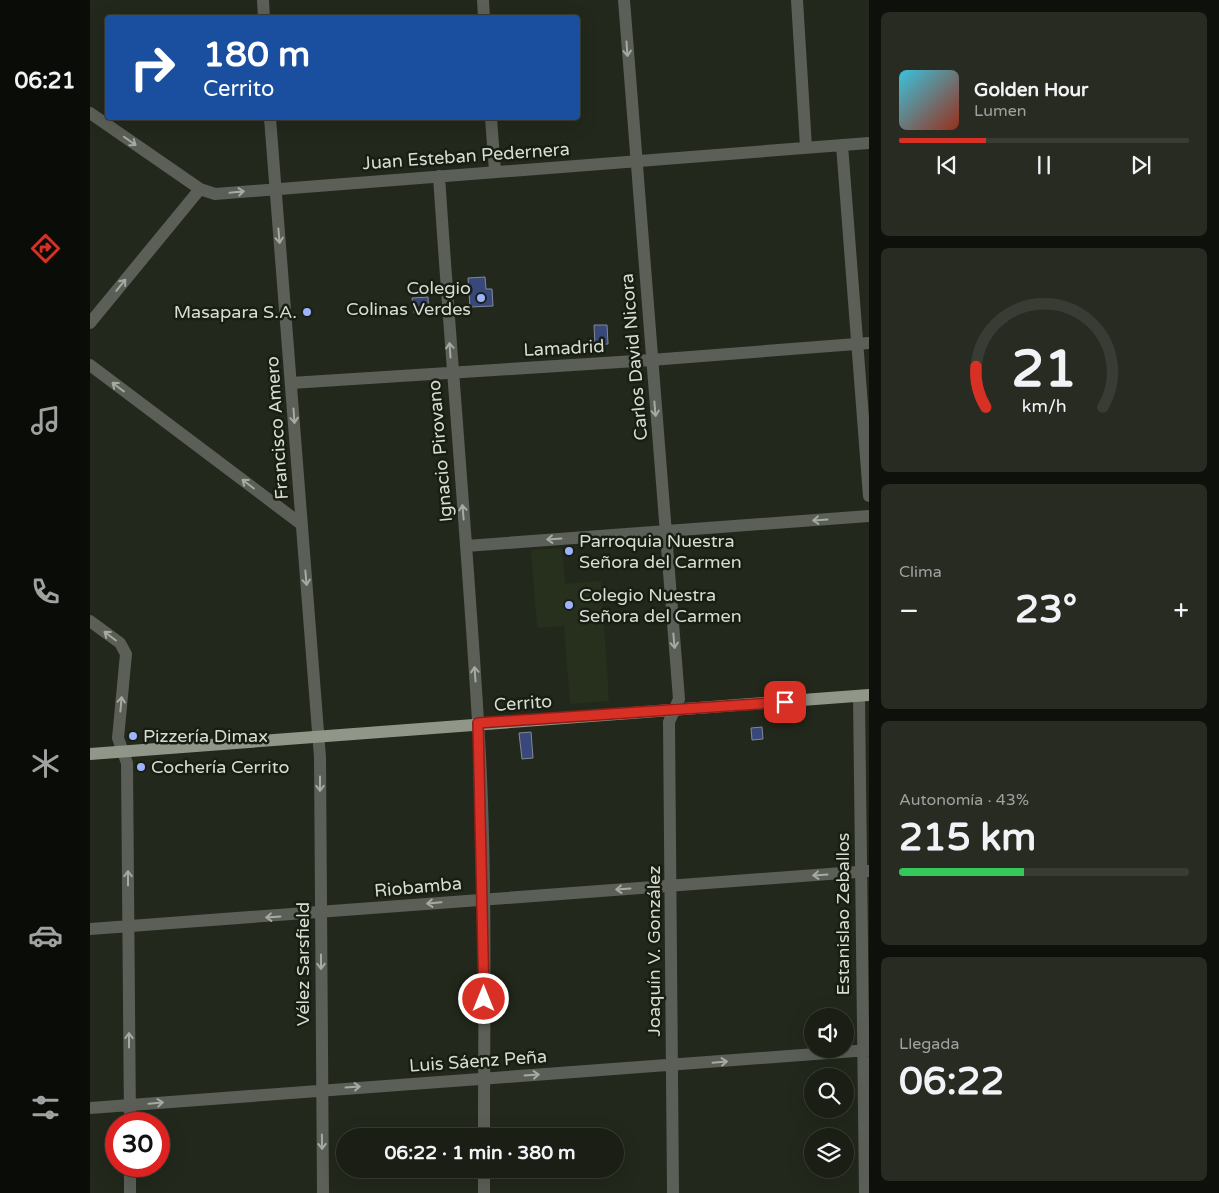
<!DOCTYPE html>
<html lang="es">
<meta charset="utf-8">
<style>
body{margin:0;font-family:"Varela Round",sans-serif;background:#272b22;color:#f1f3f6;height:100vh;display:flex;flex-direction:column;font-size:19px;white-space:nowrap}
*{box-sizing:border-box;margin:0}
p{font-size:16px;color:#9fa2a0}
.icon{flex:none;width:28px;height:28px;fill:none;stroke:currentColor;stroke-width:2;stroke-linecap:round;stroke-linejoin:round}
.map{position:relative;flex:1;overflow:hidden}
.panel{display:flex;flex-direction:column;gap:12px;padding:12px;background:#0e100b;width:350px}
.panel>*{flex:none}
.guide{position:absolute;left:15px;top:15px;width:475px;height:105px;border-radius:5px;box-shadow:0 5px 20px #0002,0 0 0 1px #383c34;background:#1a4fa0;color:#fff;overflow:hidden}
.fabs{position:absolute;left:714px;top:1008px;display:grid;gap:10px}
.fabs a{display:grid;place-items:center;width:50px;height:50px;border-radius:50%;background:#1a1e14;box-shadow:0 5px 20px #0002,0 0 0 1px #383c34;font-size:25px}
.speed{position:absolute;left:15px;top:1112px;display:flex;gap:10px;font-size:25px;font-weight:700;text-align:center}
.speed>*{display:grid;place-content:center;width:65px;height:65px;border-radius:50%;background:#1a1e14;box-shadow:0 5px 20px #0002,0 0 0 1px #383c34;line-height:1}
.speed .limit{border:8px solid #d22;background:#fff;color:#111}
.pin{position:absolute;display:grid;place-items:center;width:42px;height:42px;color:#fff;margin:-21px;border-radius:10px;box-shadow:0 2px 8px #0006}
.me{position:absolute;width:55px;margin:-28px;rotate:0deg;stroke-linejoin:round;filter:drop-shadow(0 0 4px #0008)}
.turn{display:flex;align-items:center;gap:18px;height:105px;padding:0 15px;font-size:22px}
.turn .icon{width:65px;height:65px;stroke-width:2.5}
.turn b{display:block;font-size:35px;line-height:42px}
.big{font-size:38px;font-weight:800;line-height:1.1}
.panel .card{flex:1;display:flex;flex-direction:column;justify-content:center;gap:8px;min-width:0;padding:0 18px;border-radius:8px;background:#272b22}
.panel .dial{align-items:center;gap:0}
.dial svg{height:130px;overflow:visible;fill:none;stroke:#383c34;stroke-width:7;stroke-linecap:round;text-anchor:middle}
.dial text{fill:#f1f3f6;stroke:none}
.song{display:flex;align-items:center;gap:15px}
.cover{width:60px;height:60px;border-radius:8px;background:linear-gradient(135deg,hsl(190 70% 55%),hsl(10 70% 35%))}
.played{height:5px;border-radius:2px;background:linear-gradient(90deg,#d93025 30%,#383c34 30%)}
.keys{display:flex;justify-content:space-around;direction:ltr}
.heat{display:flex;justify-content:space-between;align-items:center;font-size:28px;direction:ltr}
.charge{height:8px;border-radius:4px;background:linear-gradient(90deg,#34c759 43%,#383c34 0)}
.trip{position:absolute;left:246px;top:1128px;width:288px;height:50px;border-radius:25px;background:#1a1e14;box-shadow:0 5px 20px #0002,0 0 0 1px #383c34;font-weight:800;line-height:50px;text-align:center}
main{display:flex;flex:1;min-height:0}
.menu{display:flex;flex-direction:column;width:90px;justify-content:space-around;align-items:center;background:#0a0c08;color:#9fa2a0}
.menu .icon{width:35px;height:35px}
.menu .on{color:#d93025}
.menu b{font-size:22px;color:#f1f3f6}
.map>svg:first-child{display:block}
.built{fill:#27301d}
.building{fill:#39487a;stroke:#828899}
.lines{fill:none;stroke-linecap:round;stroke-linejoin:round}
.minor{stroke:#5b5f58;stroke-width:12}
.major{stroke:#909789;stroke-width:12}
.oneway{stroke:#a6aba2}
.route-casing{stroke:#8d1f18;stroke-width:12}
.route{stroke:#d93025;stroke-width:9}
.poi-dot{fill:#9db4fd;stroke:#181f12;stroke-width:2}
.labels{text-anchor:middle;stroke-width:5;stroke-linejoin:round;paint-order:stroke}
.street-label{font-size:18px;fill:#d8ddd4;stroke:#181f12}
.poi-label{font-size:18px;fill:#d8ddd4;stroke:#181f12;text-anchor:start}
</style>
<main>
<nav class="menu">
<b>06:21</b>
<svg class="icon on" aria-label="directions" viewBox="0 0 24 24"><path d="M12 3l9 9-9 9-9-9zM9 14v-3h6M13 9l2 2-2 2"/></svg>
<svg class="icon" aria-label="music" viewBox="0 0 24 24"><path d="M9 18V5l10-2v13"/><circle cx="6" cy="18" r="3"/><circle cx="16" cy="16" r="3"/></svg>
<svg class="icon" aria-label="phone" viewBox="0 0 24 24"><path d="M5 4h4l2 5-3 2q2 4 5 5l2-3 5 2v4C11 20 4 13 5 4z"/></svg>
<svg class="icon" aria-label="climate" viewBox="0 0 24 24"><path d="M12 3v18M4 7l16 10M4 17L20 7"/></svg>
<svg class="icon" aria-label="car" viewBox="0 0 24 24"><path d="M5 17H2v-5l4-1 3-4h7l3 4 3 1v5h-3M9 17h6M6 11h13"/><circle cx="7" cy="17" r="2"/><circle cx="17" cy="17" r="2"/></svg>
<svg class="icon" aria-label="filters" viewBox="0 0 24 24"><path d="M4 7h16M4 17h16"/><circle cx="9" cy="7" r="2"/><circle cx="15" cy="17" r="2"/></svg>
</nav>
<div class="map">
<svg width="779" height="1193" viewBox="0 0 779 1193">
<rect width="100%" height="100%" fill="#22281b"/>
<path class="built" d="M472 548 475 584 511 581 519 701 480 704 474 626 447 628 441 550Z"/>
<path class="building" d="M395 277 396 289H402L403 306 380 307 378 278Z
M338 297 339 312 324 313 322 298Z
M504 325H517L518 344 505 345Z
M672 727 673 739 662 740 661 728Z
M441 732 443 758 432 759 429 733Z"/>
<g class="lines">
<path class="minor" d="M173 0 174 18
M393 0 394 18
M534 0 589 699 579 722 583 1193
M707 0 716 147
M0 113 110 189 125 194 779 143
M180 118 230 757 233 1193
M401 118 405 171
M752 145 779 496
M349 176C361 358 377 539 388 721 397 859 394 998 394 1136
M0 323 110 189
M0 365 211 524
M201 383 561 360 779 343
M376 546 779 516
M0 621 30 643 36 654 28 738 37 763 40 1124
M769 696 775 1193
M0 929 779 871
M0 1108 779 1050
M40 1166V1193
M394 1169V1193"/>
<path class="major" d="M0 754 779 695"/>
</g>
<defs><path id="oneway-shaft" d="M-6 0H5M1.5-3L5.5 0L1.5 3" fill="none" stroke-width="1.6" stroke-linecap="round" stroke-linejoin="round" transform="scale(1.25)"/></defs>
<g class="oneway">
<use href="#oneway-shaft" transform="translate(537 49) rotate(86)"/>
<use href="#oneway-shaft" transform="translate(40 141) rotate(35)"/>
<use href="#oneway-shaft" transform="translate(147 192) rotate(-6)"/>
<use href="#oneway-shaft" transform="translate(189 236) rotate(85)"/>
<use href="#oneway-shaft" transform="translate(31 285) rotate(-51)"/>
<use href="#oneway-shaft" transform="translate(360 350) rotate(-94)"/>
<use href="#oneway-shaft" transform="translate(28 387) rotate(-143)"/>
<use href="#oneway-shaft" transform="translate(565 409) rotate(85)"/>
<use href="#oneway-shaft" transform="translate(204 416) rotate(86)"/>
<use href="#oneway-shaft" transform="translate(158 484) rotate(-143)"/>
<use href="#oneway-shaft" transform="translate(373 512) rotate(-95)"/>
<use href="#oneway-shaft" transform="translate(730 520) rotate(176)"/>
<use href="#oneway-shaft" transform="translate(464 539) rotate(176)"/>
<use href="#oneway-shaft" transform="translate(216 578) rotate(85)"/>
<use href="#oneway-shaft" transform="translate(20 636) rotate(-143)"/>
<use href="#oneway-shaft" transform="translate(584 641) rotate(85)"/>
<use href="#oneway-shaft" transform="translate(385 674) rotate(-94)"/>
<use href="#oneway-shaft" transform="translate(31 704) rotate(-85)"/>
<use href="#oneway-shaft" transform="translate(230 784) rotate(90)"/>
<use href="#oneway-shaft" transform="translate(730 875) rotate(176)"/>
<use href="#oneway-shaft" transform="translate(38 878) rotate(-90)"/>
<use href="#oneway-shaft" transform="translate(533 889) rotate(176)"/>
<use href="#oneway-shaft" transform="translate(344 903) rotate(175)"/>
<use href="#oneway-shaft" transform="translate(183 917) rotate(176)"/>
<use href="#oneway-shaft" transform="translate(231 962) rotate(90)"/>
<use href="#oneway-shaft" transform="translate(39 1040) rotate(-90)"/>
<use href="#oneway-shaft" transform="translate(630 1062) rotate(-5)"/>
<use href="#oneway-shaft" transform="translate(442 1075) rotate(-4)"/>
<use href="#oneway-shaft" transform="translate(263 1087) rotate(-4)"/>
<use href="#oneway-shaft" transform="translate(66 1103) rotate(-5)"/>
<use href="#oneway-shaft" transform="translate(232 1142) rotate(89)"/>
</g>
<g class="lines">
<g class="route-casing">
<path id="route" d="M394 999 388 723 695 702"/>
</g>
<use href="#route" class="route"/>
</g>
<g class="poi-dot">
<circle cx="391" cy="298" r="5"/>
<circle cx="217" cy="312" r="5"/>
<circle cx="479" cy="551" r="5"/>
<circle cx="479" cy="605" r="5"/>
<circle cx="43" cy="736" r="5"/>
<circle cx="51" cy="767" r="5"/>
</g>
<g class="labels">
<g class="street-label">
<text transform="translate(376 156) rotate(-4)" y="6">Juan Esteban Pedernera</text>
<text transform="translate(474 348) rotate(-3)" y="6">Lamadrid</text>
<text transform="translate(544 357) rotate(-95)" y="6">Carlos David Nicora</text>
<text transform="translate(187 428) rotate(-94)" y="6">Francisco Amero</text>
<text transform="translate(350 451) rotate(-95)" y="6">Ignacio Pirovano</text>
<text transform="translate(433 703) rotate(-4)" y="6">Cerrito</text>
<text transform="translate(328 887) rotate(-5)" y="6">Riobamba</text>
<text transform="translate(753 914) rotate(-90)" y="6">Estanislao Zeballos</text>
<text transform="translate(564 951) rotate(-90)" y="6">Joaquín V. González</text>
<text transform="translate(213 964) rotate(-90)" y="6">Vélez Sarsfield</text>
<text transform="translate(388 1061) rotate(-4)" y="6">Luis Sáenz Peña</text>
</g>
<g class="poi-label">
<text x="381" y="294" text-anchor="end">Colegio<tspan x="381" dy="21">Colinas Verdes</tspan></text>
<text x="207" y="318" text-anchor="end">Masapara S.A.</text>
<text x="489" y="547">Parroquia Nuestra<tspan x="489" dy="21">Señora del Carmen</tspan></text>
<text x="489" y="601">Colegio Nuestra<tspan x="489" dy="21">Señora del Carmen</tspan></text>
<text x="53" y="742">Pizzería Dimax</text>
<text x="61" y="773">Cochería Cerrito</text>
</g>
</g>
</svg>
<div class="fabs">
<a><svg class="icon" aria-label="sound" viewBox="0 0 24 24"><path d="M4 9h4l5-4v14l-5-4H4zM17 9q2 3 0 6"/></svg></a>
<a><svg class="icon" aria-label="search" viewBox="0 0 24 24"><circle cx="10" cy="10" r="6"/><path d="M15 15l6 6"/></svg></a>
<a><svg class="icon" aria-label="layers" viewBox="0 0 24 24"><path d="M12 4l9 5-9 5-9-5zM3 14l9 5 9-5"/></svg></a>
</div>
<div class="speed"><div class="limit">30</div></div>
<div class="pin" style="left:695px;top:702px;background:#d93025"><svg class="icon" aria-label="arrive" viewBox="0 0 24 24"><path d="M6 21V4h12l-3 4 3 4H6"/></svg></div>
<svg class="me" style="left:394px;top:999px" viewBox="-20 -20 40 40"><circle r="17" fill="#d93025" stroke="#fff" stroke-width="3"/><path d="M0-11L8 9 0 5-8 9z" fill="#fff"/></svg>
<div class="trip">06:22 · 1 min · 380 m</div>
<div class="guide">
<div class="turn"><svg class="icon" aria-label="right" viewBox="0 0 24 24"><path d="M7 20v-9h11M14 6l5 5-5 5"/></svg><div><b>180 m</b>Cerrito</div></div>
</div>
</div>
<section class="panel">
<div class="card">
<div class="song"><i class="cover"></i><div><b>Golden Hour</b><p>Lumen</p></div></div>
<div class="played"></div>
<div class="keys"><svg class="icon" aria-label="previous" viewBox="0 0 24 24"><path d="M18 5L8 12l10 7zM5 5v14"/></svg><svg class="icon" aria-label="pause" viewBox="0 0 24 24"><path d="M8 5v14M16 5v14"/></svg><svg class="icon" aria-label="next" viewBox="0 0 24 24"><path d="M6 5l10 7-10 7zM19 5v14"/></svg></div>
</div>
<div class="card dial"><svg viewBox="0 0 100 80">
<path d="M14 69A42 42 0 1 1 86 69"/>
<path d="M14 69A42 42 0 0 1 8 44" stroke="#d93025"/>
<text x="50" y="56" font-size="32" font-weight="700">21</text>
<text x="50" y="72" font-size="11">km/h</text>
</svg></div>
<div class="card"><p>Clima</p>
<div class="heat"><a>−</a><b class="big">23°</b><a>+</a></div>
</div>
<div class="card"><p>Autonomía · 43%</p><b class="big">215 km</b><div class="charge"></div></div>
<div class="card"><p>Llegada</p><b class="big">06:22</b></div>
</section>
</main>
